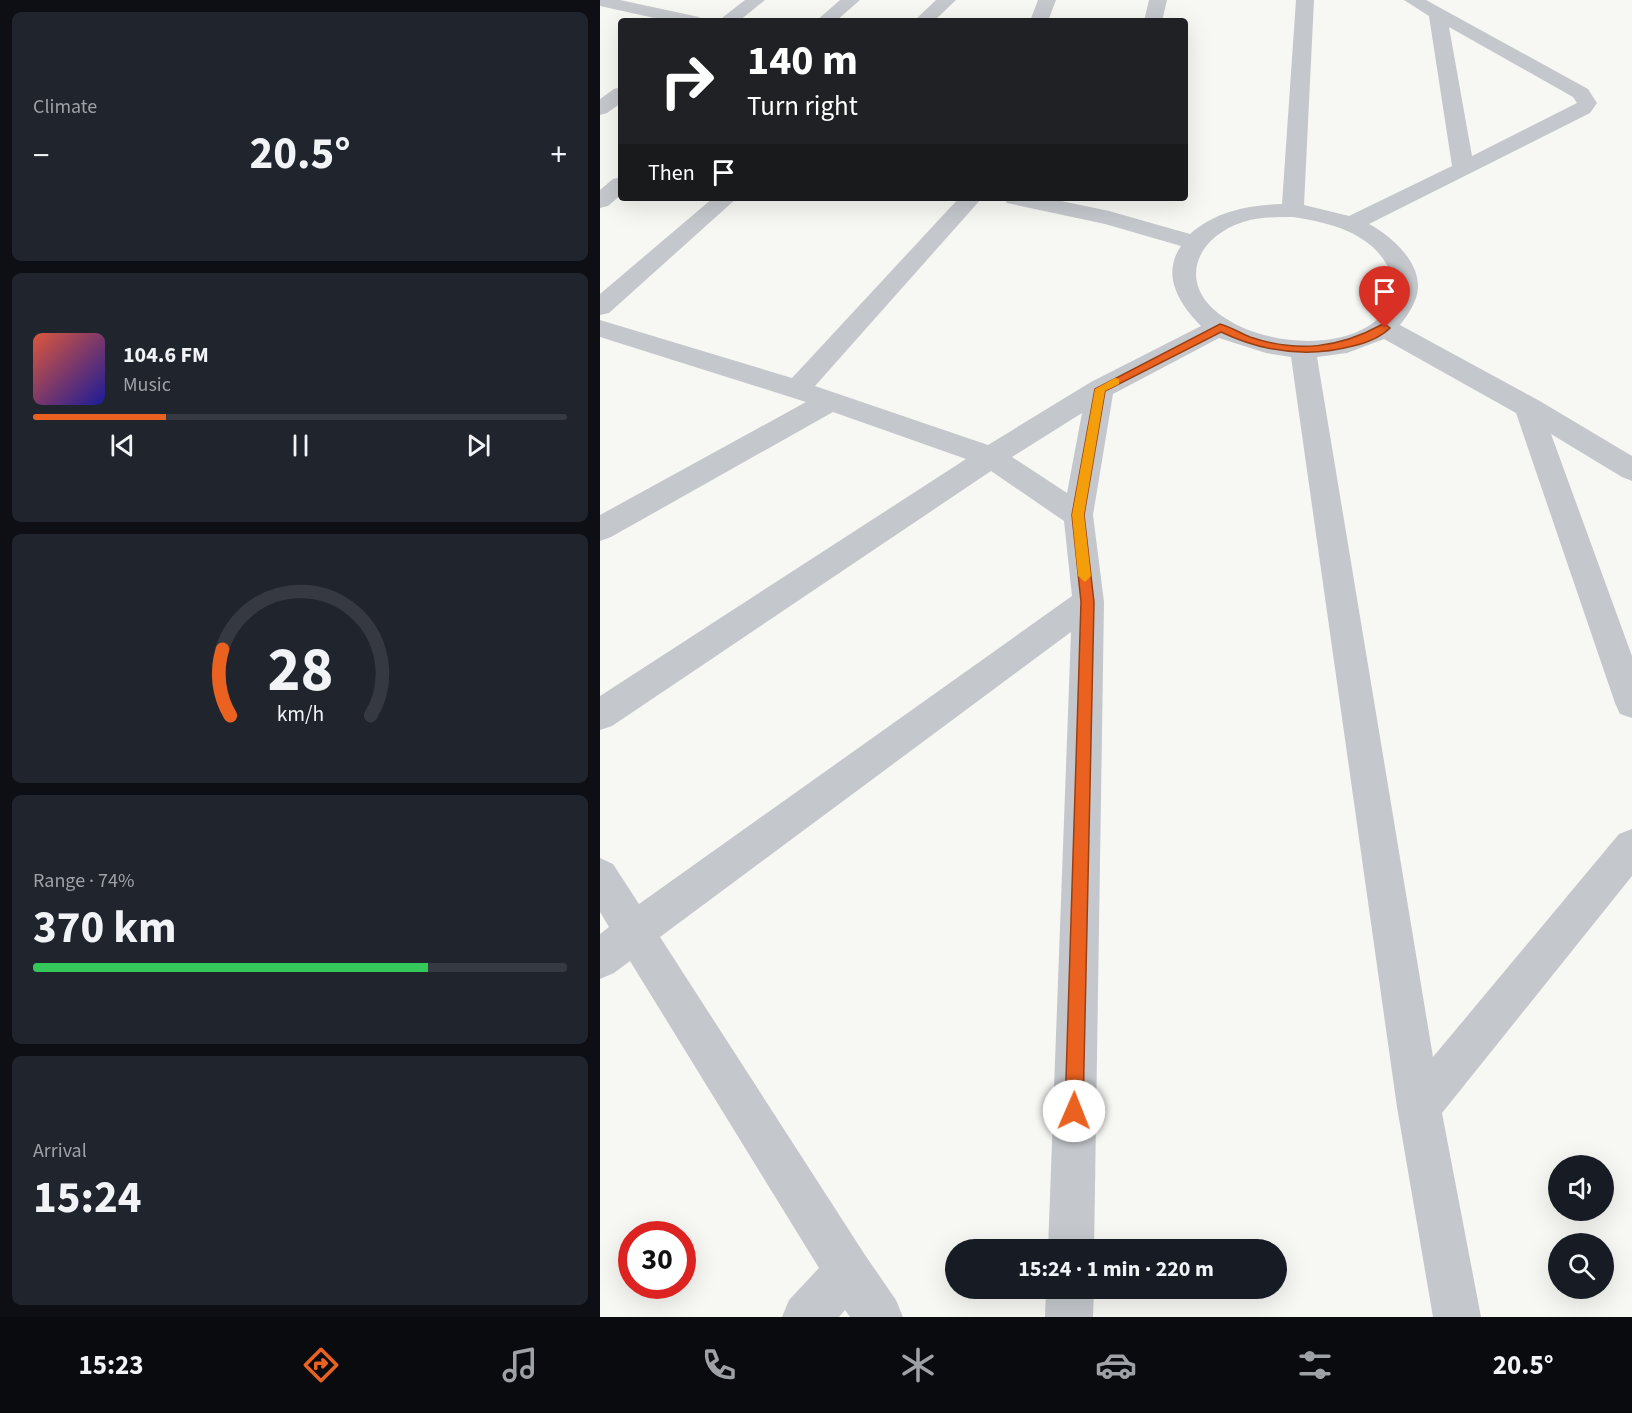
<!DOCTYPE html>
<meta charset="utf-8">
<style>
body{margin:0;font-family:"Source Sans 3",sans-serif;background:#20242c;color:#f1f3f6;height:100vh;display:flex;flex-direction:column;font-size:22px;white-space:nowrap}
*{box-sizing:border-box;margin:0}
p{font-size:20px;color:#9ea1a6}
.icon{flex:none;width:33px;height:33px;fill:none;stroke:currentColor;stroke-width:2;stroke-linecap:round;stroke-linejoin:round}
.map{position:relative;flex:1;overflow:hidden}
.side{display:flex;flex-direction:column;gap:12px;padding:12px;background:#0d0f14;width:600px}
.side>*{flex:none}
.hud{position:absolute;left:18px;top:18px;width:570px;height:183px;border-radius:6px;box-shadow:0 6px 24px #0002;background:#202124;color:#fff;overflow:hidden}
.fabs{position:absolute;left:948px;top:1155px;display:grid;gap:12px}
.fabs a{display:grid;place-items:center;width:66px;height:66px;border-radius:50%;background:#171b24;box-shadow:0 6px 24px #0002;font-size:30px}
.speed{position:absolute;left:18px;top:1221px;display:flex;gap:12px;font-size:30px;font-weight:700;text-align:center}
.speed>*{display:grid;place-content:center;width:78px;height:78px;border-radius:50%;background:#171b24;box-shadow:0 6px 24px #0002;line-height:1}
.speed .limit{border:9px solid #d22;background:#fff;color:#111}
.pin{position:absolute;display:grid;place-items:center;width:51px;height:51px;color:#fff;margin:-62px -26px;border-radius:50% 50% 50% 0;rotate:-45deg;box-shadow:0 0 6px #0007}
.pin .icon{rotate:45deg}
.me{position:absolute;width:66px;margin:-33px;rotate:1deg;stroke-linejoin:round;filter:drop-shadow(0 0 4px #0008)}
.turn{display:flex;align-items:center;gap:21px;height:126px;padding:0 30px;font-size:27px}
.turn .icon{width:78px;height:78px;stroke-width:2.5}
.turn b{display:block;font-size:42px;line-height:51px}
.then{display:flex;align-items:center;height:57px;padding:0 30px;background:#0003;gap:12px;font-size:22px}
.big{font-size:45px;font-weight:700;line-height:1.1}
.side .tile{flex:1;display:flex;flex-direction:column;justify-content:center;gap:9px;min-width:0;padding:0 21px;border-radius:9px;background:#20242c}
.side .dial{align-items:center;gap:0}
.dial svg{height:156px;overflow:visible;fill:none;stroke:#363941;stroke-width:7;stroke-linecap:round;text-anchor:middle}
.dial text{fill:#f1f3f6;stroke:none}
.song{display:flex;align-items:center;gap:18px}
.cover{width:72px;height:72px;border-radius:9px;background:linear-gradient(135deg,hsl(10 70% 55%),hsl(240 70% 35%))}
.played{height:6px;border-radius:3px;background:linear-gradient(90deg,#eb6220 25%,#363941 25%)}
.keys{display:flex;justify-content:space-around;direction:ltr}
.heat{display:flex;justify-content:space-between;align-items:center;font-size:33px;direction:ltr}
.charge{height:9px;border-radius:4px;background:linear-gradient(90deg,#34c759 74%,#363941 0)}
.trip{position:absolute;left:345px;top:1239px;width:342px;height:60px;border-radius:30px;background:#171b24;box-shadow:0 6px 24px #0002;font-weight:700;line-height:60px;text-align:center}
.tab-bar{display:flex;height:96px;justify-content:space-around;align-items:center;background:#090b0e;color:#9ea1a6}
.tab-bar .icon{width:42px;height:42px}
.tab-bar .active{color:#eb6220}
.tab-bar b{font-size:27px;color:#f1f3f6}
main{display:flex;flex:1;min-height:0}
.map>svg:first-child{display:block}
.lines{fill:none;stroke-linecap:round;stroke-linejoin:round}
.minor{fill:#c4c7cb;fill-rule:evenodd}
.route{fill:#eb6220;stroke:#994015;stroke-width:1.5}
.slow{fill:#f59e0b}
</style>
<main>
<section class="side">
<div class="tile"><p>Climate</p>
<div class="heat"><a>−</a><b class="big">20.5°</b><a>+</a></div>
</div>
<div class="tile">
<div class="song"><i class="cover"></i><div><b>104.6 FM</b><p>Music</p></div></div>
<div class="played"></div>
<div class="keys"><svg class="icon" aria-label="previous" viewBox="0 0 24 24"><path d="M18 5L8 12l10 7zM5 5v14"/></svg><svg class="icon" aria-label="pause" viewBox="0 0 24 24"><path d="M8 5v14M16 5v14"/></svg><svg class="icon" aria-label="next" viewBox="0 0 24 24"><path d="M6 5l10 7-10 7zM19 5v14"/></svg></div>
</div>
<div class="tile dial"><svg viewBox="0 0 100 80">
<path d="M14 69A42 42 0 1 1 86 69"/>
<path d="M14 69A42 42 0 0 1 10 35" stroke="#eb6220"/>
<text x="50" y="56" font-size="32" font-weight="700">28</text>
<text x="50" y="72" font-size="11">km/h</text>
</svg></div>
<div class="tile"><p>Range · 74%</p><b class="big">370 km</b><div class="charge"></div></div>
<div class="tile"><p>Arrival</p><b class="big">15:24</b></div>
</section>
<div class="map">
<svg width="1032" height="1317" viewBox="0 0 1032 1317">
<rect width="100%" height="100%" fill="#f7f7f4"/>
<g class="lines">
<path class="minor" d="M0 0H20L99 17 102 21H68L0 6Z
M145 0H165L139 21H118Z
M240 0H260L236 21H216Z
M336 0H356L334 21H314Z
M438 0H456L448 21H430Z
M549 0H567L562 21H544Z
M696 0H714L704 205 749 216 852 166 829 16 804 0H826L988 89 997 103 990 113 769 224C791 236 819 260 818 288 817 302 808 315 800 325L938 400 1032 456V481L1022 477 951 434 1032 656V718L1020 714 1015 703 916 413 784 339 747 353 717 357 833 1057 1019 834 1032 829V876L842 1113 881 1317H833L797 1107 691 357 666 353 619 338 513 394 493 515 504 602 494 1250H448L471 632 60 937 265 1255 296 1300 303 1317H250L245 1310 239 1317H182L189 1300 219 1268 30 961 14 973 0 979V934L9 927 0 912V858L13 864 39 904 472 596 464 521 391 471 12 726 0 730V696L366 459 233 412 11 537 0 541V515L206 402 0 337V320L192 378 359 198H382L215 386 388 445 491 382 601 326C579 304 561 275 581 246L505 224 407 203 404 198H447L509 211 590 234C616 211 649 205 682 204ZM849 27 973 97 977 103 872 156ZM693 217C732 223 778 234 792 277 796 290 791 305 782 315 746 353 665 345 625 318 576 286 594 238 643 222 659 217 677 217 693 217ZM482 413 467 493 412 457Z
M21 87V103L7 113 0 115V99L14 89Z
M21 177V195L8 206 0 208V190L13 179Z
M113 198H137L9 313 0 315V294Z
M446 1288H494L493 1317H445Z"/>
</g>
<path class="route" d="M620 324C631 327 640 333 650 337 697 353 739 348 781 325L785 324 790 328C781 337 766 343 753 346 707 358 663 352 621 332L505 391 484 515 494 602 483 1111 480 1117 474 1120 467 1117 465 1111 481 602 472 515 495 389Z"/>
<path class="slow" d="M515 378 519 379V384L505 391 484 515 491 576 485 582 478 576 472 515 495 389Z"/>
</svg>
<div class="fabs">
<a><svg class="icon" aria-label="sound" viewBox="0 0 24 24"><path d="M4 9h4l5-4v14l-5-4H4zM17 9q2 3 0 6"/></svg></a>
<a><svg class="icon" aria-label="search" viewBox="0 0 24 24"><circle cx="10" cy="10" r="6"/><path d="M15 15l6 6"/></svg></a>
</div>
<div class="speed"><div class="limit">30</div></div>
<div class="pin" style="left:785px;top:328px;background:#d93025"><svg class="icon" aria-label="arrive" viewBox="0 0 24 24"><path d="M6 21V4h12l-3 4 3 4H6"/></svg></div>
<svg class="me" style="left:474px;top:1111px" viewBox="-20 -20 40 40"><circle r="19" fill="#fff"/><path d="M0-13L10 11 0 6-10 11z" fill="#eb6220"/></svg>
<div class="trip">15:24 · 1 min · 220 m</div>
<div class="hud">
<div class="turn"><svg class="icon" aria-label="right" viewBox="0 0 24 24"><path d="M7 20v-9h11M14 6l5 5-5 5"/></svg><div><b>140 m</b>Turn right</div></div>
<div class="then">Then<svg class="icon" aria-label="arrive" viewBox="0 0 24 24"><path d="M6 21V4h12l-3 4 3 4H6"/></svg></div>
</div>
</div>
</main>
<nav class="tab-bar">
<b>15:23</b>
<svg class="icon active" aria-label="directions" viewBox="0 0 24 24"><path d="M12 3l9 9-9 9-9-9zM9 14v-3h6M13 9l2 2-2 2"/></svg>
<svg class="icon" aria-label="music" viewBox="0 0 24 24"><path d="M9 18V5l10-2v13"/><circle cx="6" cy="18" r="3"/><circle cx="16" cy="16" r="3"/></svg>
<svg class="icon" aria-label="phone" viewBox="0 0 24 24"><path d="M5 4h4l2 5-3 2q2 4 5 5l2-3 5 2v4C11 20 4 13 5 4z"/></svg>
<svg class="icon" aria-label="climate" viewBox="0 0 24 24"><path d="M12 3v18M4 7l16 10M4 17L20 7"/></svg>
<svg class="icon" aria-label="car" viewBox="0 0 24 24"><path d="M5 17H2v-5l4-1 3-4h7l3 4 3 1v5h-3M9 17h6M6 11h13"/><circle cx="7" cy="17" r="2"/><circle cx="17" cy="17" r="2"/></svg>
<svg class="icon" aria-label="filters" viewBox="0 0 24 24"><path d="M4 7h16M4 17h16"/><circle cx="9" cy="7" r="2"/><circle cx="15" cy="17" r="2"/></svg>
<b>20.5°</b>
</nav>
